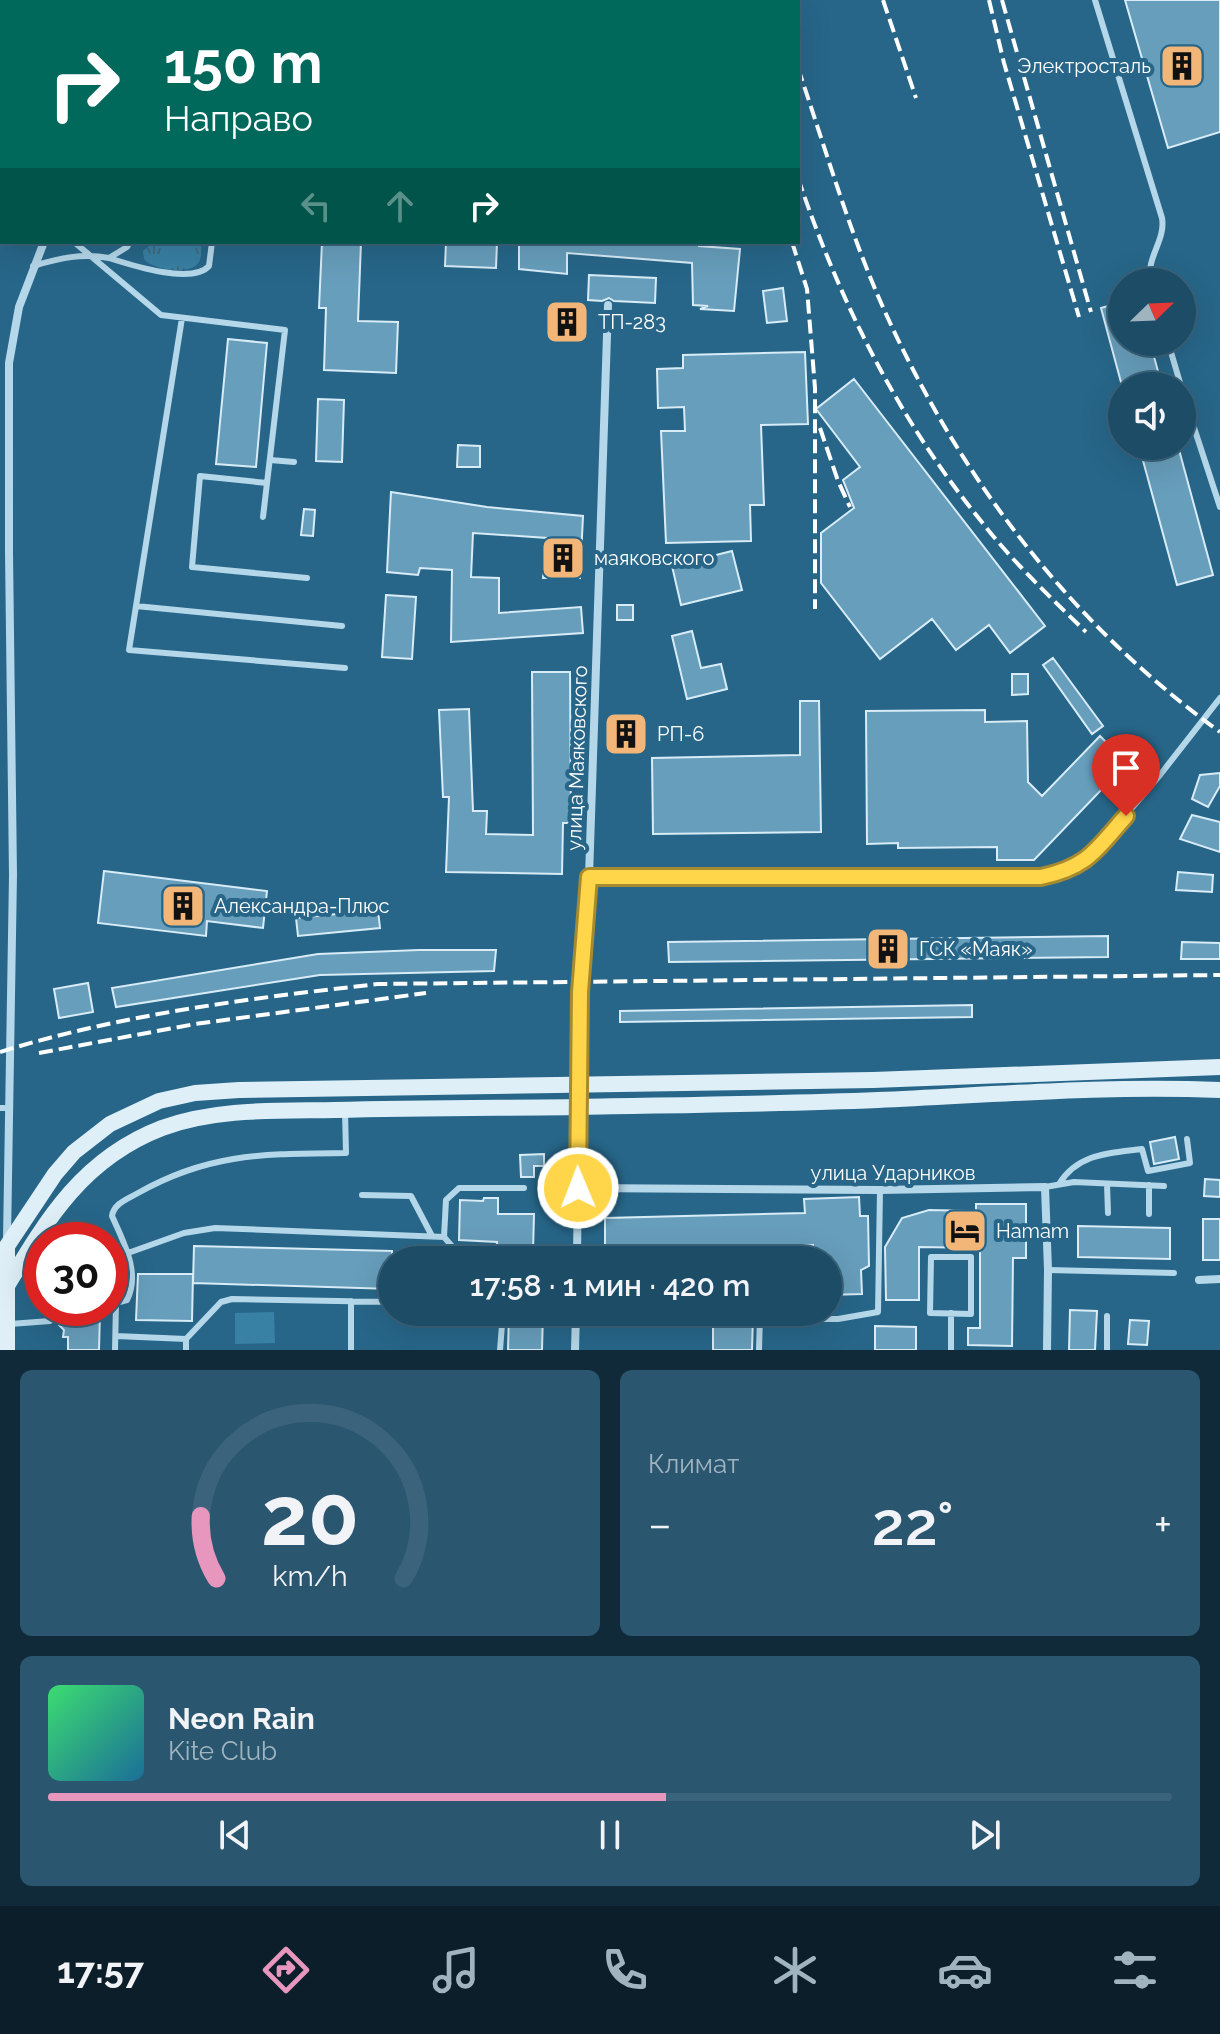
<!DOCTYPE html>
<html lang="ru">
<meta charset="utf-8">
<style>
body{margin:0;font-family:Raleway,sans-serif;background:#2a5670;color:#f1f3f6;height:100vh;display:flex;flex-direction:column;font-size:30px;white-space:nowrap}
*{box-sizing:border-box;margin:0}
p{font-size:26px;color:#a0b4c0}
.icon{flex:none;width:44px;height:44px;fill:none;stroke:currentColor;stroke-width:2;stroke-linecap:round;stroke-linejoin:round}
.map{position:relative;height:1350px;overflow:hidden}
.drawer{display:flex;flex-direction:column;gap:20px;padding:20px;background:#102a39;flex:1}
.drawer>*{flex:none}
.banner{position:absolute;left:0px;top:0px;width:800px;height:244px;box-shadow:0 8px 32px #0002,0 0 0 2px #3b637b;background:#00695c;color:#fff;overflow:hidden}
.needle{width:52px;rotate:67deg}
.buttons{position:absolute;left:1108px;top:268px;display:grid;gap:16px}
.buttons a{display:grid;place-items:center;width:88px;height:88px;border-radius:50%;background:#1d4c67;box-shadow:0 8px 32px #0002,0 0 0 2px #3b637b;font-size:40px}
.speed{position:absolute;left:24px;top:1222px;display:flex;gap:16px;font-size:40px;font-weight:700;text-align:center}
.speed>*{display:grid;place-content:center;width:104px;height:104px;border-radius:50%;background:#1d4c67;box-shadow:0 8px 32px #0002,0 0 0 2px #3b637b;line-height:1}
.speed .limit{border:12px solid #d22;background:#fff;color:#111}
.pin{position:absolute;display:grid;place-items:center;width:68px;height:68px;color:#fff;margin:-82px -34px;border-radius:50% 50% 50% 0;rotate:-45deg;box-shadow:0 0 8px #0007}
.pin .icon{rotate:45deg}
.me{position:absolute;width:88px;margin:-44px;rotate:359deg;stroke-linejoin:round;filter:drop-shadow(0 0 6px #0008)}
.turn{display:flex;align-items:center;gap:28px;height:168px;padding:0 32px;font-size:36px}
.turn .icon{width:104px;height:104px;stroke-width:2.5}
.turn b{display:block;font-size:56px;line-height:68px}
.lanes{display:flex;align-items:center;height:76px;padding:0 32px;background:#0003;justify-content:center;gap:40px;direction:ltr}
.lanes .off{opacity:.35}
.big{font-size:60px;font-weight:600;line-height:1.1}
.drawer .tile{flex:1;display:flex;flex-direction:column;justify-content:center;gap:12px;min-width:0;padding:0 28px;border-radius:12px;background:#2a5670}
.drawer .dial{align-items:center;gap:0}
.dial svg{height:208px;overflow:visible;fill:none;stroke:#3b637b;stroke-width:7;stroke-linecap:round;text-anchor:middle}
.dial text{fill:#f1f3f6;stroke:none}
.song{display:flex;align-items:center;gap:24px}
.cover{width:96px;height:96px;border-radius:12px;background:linear-gradient(135deg,hsl(140 70% 55%),hsl(200 70% 35%))}
.played{height:8px;border-radius:4px;background:linear-gradient(90deg,#e797bd 55%,#3b637b 55%)}
.keys{display:flex;justify-content:space-around;direction:ltr}
.heat{display:flex;justify-content:space-between;align-items:center;font-size:44px;direction:ltr}
.drawer .tiles{flex:1;display:grid;gap:20px;grid-template-columns:1fr 1fr}
.tile:last-child{grid-column:span 2}
.trip{position:absolute;left:378px;top:1246px;width:464px;height:80px;border-radius:40px;background:#1d4c67;box-shadow:0 8px 32px #0002,0 0 0 2px #3b637b;font-weight:600;line-height:80px;text-align:center}
.tabs{display:flex;height:128px;justify-content:space-around;align-items:center;background:#0c1e29;color:#a0b4c0}
.tabs .icon{width:56px;height:56px}
.tabs .on{color:#e797bd}
.tabs b{font-size:36px;color:#f1f3f6}
.map>svg:first-child{display:block}
.grass{fill:url(#grass-tufts)}
.park{fill:#3880a4}
.building{fill:#679ebb;stroke:#d8ecf7;stroke-width:2}
.lines{fill:none;stroke-linecap:round;stroke-linejoin:round}
.service{stroke:#b4d7e9;stroke-width:6}
.minor{stroke:#b4d7e9;stroke-width:8}
.secondary{stroke:#deeff8;stroke-width:16}
.rail{stroke:#fff;stroke-width:4;stroke-dasharray:14 6;stroke-linecap:butt}
.route-casing{stroke:#a68a30;stroke-width:20}
.route{stroke:#ffd54a;stroke-width:14}
.labels{text-anchor:middle;stroke-width:8;stroke-linejoin:round;paint-order:stroke}
.poi-label{font-size:20px;fill:#fff;stroke:#276689;text-anchor:start}
.street-label{font-size:20px;fill:#fff;stroke:#276689}
</style>
<div class="map">
<svg width="1220" height="1350" viewBox="0 0 1220 1350">
<defs>
<pattern id="grass-tufts" width="24" height="20" patternUnits="userSpaceOnUse" patternTransform="scale(2)"><rect width="24" height="20" fill="#3880a4"/><path d="M3 7l-1-3M5 7V3M7 7l1-3M15 17l-1-3M17 17v-4M19 17l1-3" fill="none" stroke="#41697c"/></pattern>
</defs>
<rect width="100%" height="100%" fill="#276689"/>
<path class="grass" d="M154 242H202C201 248 202 257 199 262 191 276 152 270 144 259L143 251Z"/>
<path class="park" d="M274 1312 275 1343 235 1344V1313Z"/>
<path class="building" d="M1125 0H1220V132L1168 148Z
M322 242H361L358 321 398 322 396 373 324 370 326 308H319Z
M446 242H497L496 268 445 266Z
M519 242H699V246L740 249 734 311 700 309 708 306 693 305 692 263 567 253V274L519 269Z
M589 275 656 278 655 303 614 301 609 298 602 301 588 300Z
M783 288 787 321 767 323 763 291Z
M1122 302V342H1150L1162 386H1122L1101 308Z
M228 339 267 343 256 467 216 464Z
M805 352 808 424 761 425 764 505H750L751 541 666 543 661 431H685L684 407 658 408 657 369 683 368V355Z
M854 379 1045 626 1010 653 989 625 956 650 932 619 880 659 821 583V533L854 508 843 480 860 467 816 409Z
M318 399 344 400 342 462 316 461Z
M458 445 480 446V467H457Z
M1139 446H1178L1213 575 1177 585Z
M391 492 487 507 583 516 580 578H543L547 538 473 533 471 577 499 578V613L581 607 583 633 451 642 452 570 420 568 418 575 387 572Z
M304 509 315 510 313 536 301 535Z
M732 551 742 590 681 605 672 566Z
M386 595 416 597 412 659 382 657Z
M617 605H633V620H617Z
M692 631 701 668 721 664 727 689 687 699 672 636Z
M1053 658 1103 726 1092 734 1043 665Z
M532 672H570L571 823H563L562 874 446 872 449 797H443L439 710 469 709 473 811H487L486 834 533 835Z
M1012 674H1028V694L1012 695Z
M800 701H819L821 832 653 834 652 758 800 755Z
M985 710V722L1027 721 1028 782 1042 796 1100 736 1127 763 1034 860H997V847L898 848V843L867 844 866 711Z
M618 716H634L633 752H618Z
M1220 773V786L1208 807 1192 799 1200 775Z
M1192 815 1220 822V852L1180 839Z
M104 871 267 891 263 928 207 921 206 936 98 923Z
M1178 872 1213 875 1212 892 1176 890Z
M378 910 380 928 298 936 296 918Z
M1108 936V957L669 962 668 942Z
M1182 942 1220 943V959H1181Z
M419 950H496L494 971 320 975 116 1007 112 988 318 954Z
M88 983 93 1012 59 1018 54 989Z
M972 1005V1017L620 1022V1011Z
M1175 1137 1179 1159 1154 1164 1150 1142Z
M544 1154V1166H534V1177H521L520 1155Z
M1205 1179 1220 1180V1197L1204 1196Z
M859 1197 860 1216H868L869 1266 861 1270 862 1294 828 1295V1260H814L813 1245 605 1252V1218L805 1213 804 1199Z
M484 1198H498V1214H534L533 1252 496 1254 497 1242 459 1240 460 1200 483 1201Z
M976 1204H1026V1258H1013L1012 1346 968 1345V1328H980V1248L919 1247V1300H886L885 1247 902 1218 929 1210 976 1211Z
M1203 1219H1220V1260H1203Z
M1078 1226 1170 1228V1259L1078 1257Z
M194 1246 392 1251V1289L193 1283Z
M138 1274H193L192 1321 136 1320Z
M64 1308H75V1311L100 1312 99 1350H68V1337H63L64 1330 59 1325Z
M1070 1310 1097 1311 1095 1350H1069Z
M509 1312H543L542 1350H508Z
M713 1316 753 1317 752 1350H713Z
M1130 1320 1149 1321 1147 1345 1128 1344Z
M875 1326 916 1327V1350H875Z"/>
<g class="lines">
<path class="service" d="M135 0 137 2
M1095 0 1162 218C1166 241 1145 258 1151 282
M91 2V0
M355 2 359 0
M0 173 2 167
M74 242 161 315 285 330 263 517
M109 258C131 265 192 285 209 266L212 242
M33 266C60 258 82 253 109 258L127 247 130 242
M182 318 129 650 345 668
M1168 342 1181 386
M1182 391 1220 507
M270 460 294 462
M267 483 200 476 192 567 307 578
M136 606 342 626
M589 877 1018 879C1045 877 1069 873 1091 856L1160 775 1220 698
M0 1108H9
M554 1180 578 1181
M1059 1184C1078 1153 1110 1153 1142 1149L1148 1171 1190 1163 1187 1139
M1107 1184 1108 1213
M1149 1185V1214
M1045 1187 1074 1182 1164 1186
M362 1195 411 1196 432 1236
M444 1237 446 1200 459 1188H524
M128 1253 184 1233 215 1228 444 1237 464 1260
M931 1257H971V1314L930 1313Z
M1048 1270 1174 1273
M110 1302 116 1303 115 1350
M116 1303 127 1300C141 1273 123 1241 112 1216 114 1203 128 1199 138 1193 210 1152 267 1154 346 1153L345 1111
M951 1313V1350
M822 1319H838L878 1312 880 1190
M10 1324 50 1321 57 1308
M116 1336 186 1339
M186 1350V1339L221 1302 232 1299 392 1302
M351 1350V1301
M500 1350 503 1312
M759 1350 760 1315
M1107 1350V1316"/>
<path class="minor" d="M126 2 127 0
M578 1188 880 1190 1045 1187 1048 1270 1047 1350
M7 1239 13 875 9 552V363L19 307 44 242
M577 1260 580 992 589 877 608 305
M1199 1280 1220 1279
M575 1350 576 1312"/>
<path class="secondary" d="M7 1286C48 1217 84 1158 162 1128 216 1108 278 1111 335 1110 417 1108 498 1108 580 1107 679 1105 779 1104 878 1100 992 1095 1106 1085 1220 1090
M7 1350V1246L55 1174 74 1152 110 1124 159 1101 195 1093 239 1090 873 1080 1220 1067"/>
<path class="rail" d="M690 0 691 2
M738 0V2
M775 0 776 2
M883 0 916 98
M989 0 1004 63 1079 317
M1002 0 1091 312
M798 68C826 150 850 235 886 314 962 481 1071 624 1220 732
M798 178C840 302 898 419 981 521 1012 561 1050 597 1086 632
M792 242 807 289 815 388V609
M820 428 838 481 850 507
M0 1052C122 1014 252 998 378 984L1220 975
M39 1053 195 1024 426 993"/>
</g>
<g class="lines">
<g class="route-casing">
<path id="route" d="M578 1188 580 992 589 877H1041C1088 867 1096 850 1126 816"/>
</g>
<use href="#route" class="route"/>
</g>
<defs>
<g id="building-square" transform="scale(2.3)"><rect x="-9" y="-9" width="18" height="18" rx="4" fill="#f2b679" stroke="#276689"/><path d="M-4-6H4V6H1V3H-1V6H-4ZM-2.5-4.3h1.7v1.8h-1.7ZM.8-4.3h1.7v1.8H.8ZM-2.5-1h1.7V.8h-1.7ZM.8-1h1.7V.8H.8Z" fill="#111"/></g>
<g id="hotel-square" transform="scale(2.3)"><rect x="-9" y="-9" width="18" height="18" rx="4" fill="#f2b679" stroke="#276689"/><path d="M-6-4.5h1.5V1H6V5H4.5V3h-9V5H-6ZM-4 0a1.8 1.8 0 1 1 3.6 0ZM.5 0V-2.5h3Q6-2.5 6 0Z" fill="#111"/></g>
</defs>
<g fill-rule="evenodd">
<use href="#building-square" x="1182" y="66"/>
<use href="#building-square" x="567" y="322"/>
<use href="#building-square" x="563" y="558"/>
<use href="#building-square" x="626" y="734"/>
<use href="#building-square" x="183" y="906"/>
<use href="#building-square" x="888" y="949"/>
<use href="#hotel-square" x="965" y="1231"/>
</g>
<g class="labels">
<g class="poi-label">
<text x="1151" y="73" text-anchor="end">Электросталь</text>
<text x="598" y="329">ТП-283</text>
<text x="594" y="565">маяковского</text>
<text x="657" y="741">РП-6</text>
<text x="214" y="913">Александра-Плюс</text>
<text x="919" y="956">ГСК «Маяк»</text>
<text x="996" y="1238">Hamam</text>
</g>
<g class="street-label">
<text transform="translate(577 758) rotate(-88)" y="7">улица Маяковского</text>
<text x="893" y="1180">улица Ударников</text>
</g>
</g>
</svg>
<div class="buttons">
<a><svg class="needle" viewBox="-14 -14 28 28"><path d="M0-13l5 13h-10z" fill="#e53935"/><path d="M0 13l5-13h-10z" fill="#a0b4c0"/></svg></a>
<a><svg class="icon" aria-label="sound" viewBox="0 0 24 24"><path d="M4 9h4l5-4v14l-5-4H4zM17 9q2 3 0 6"/></svg></a>
</div>
<div class="speed"><div class="limit">30</div></div>
<div class="pin" style="left:1126px;top:816px;background:#d93025"><svg class="icon" aria-label="arrive" viewBox="0 0 24 24"><path d="M6 21V4h12l-3 4 3 4H6"/></svg></div>
<svg class="me" style="left:578px;top:1188px" viewBox="-20 -20 40 40"><circle r="17" fill="#ffd54a" stroke="#fff" stroke-width="3"/><path d="M0-11L8 9 0 5-8 9z" fill="#fff"/></svg>
<div class="trip">17:58 · 1 мин · 420 m</div>
<div class="banner">
<div class="turn"><svg class="icon" aria-label="right" viewBox="0 0 24 24"><path d="M7 20v-9h11M14 6l5 5-5 5"/></svg><div><b>150 m</b>Направо</div></div>
<div class="lanes"><svg class="icon off" aria-label="left" viewBox="0 0 24 24"><path d="M17 20v-9H6M10 6l-5 5 5 5"/></svg><svg class="icon off" aria-label="ahead" viewBox="0 0 24 24"><path d="M12 20V5M6 11l6-6 6 6"/></svg><svg class="icon" aria-label="right" viewBox="0 0 24 24"><path d="M7 20v-9h11M14 6l5 5-5 5"/></svg></div>
</div>
</div>
<section class="drawer">
<div class="tiles">
<div class="tile dial"><svg viewBox="0 0 100 80">
<path d="M14 69A42 42 0 1 1 86 69"/>
<path d="M14 69A42 42 0 0 1 8 45" stroke="#e797bd"/>
<text x="50" y="56" font-size="32" font-weight="700">20</text>
<text x="50" y="72" font-size="11">km/h</text>
</svg></div>
<div class="tile"><p>Климат</p>
<div class="heat"><a>−</a><b class="big">22°</b><a>+</a></div>
</div>
<div class="tile">
<div class="song"><i class="cover"></i><div><b>Neon Rain</b><p>Kite Club</p></div></div>
<div class="played"></div>
<div class="keys"><svg class="icon" aria-label="previous" viewBox="0 0 24 24"><path d="M18 5L8 12l10 7zM5 5v14"/></svg><svg class="icon" aria-label="pause" viewBox="0 0 24 24"><path d="M8 5v14M16 5v14"/></svg><svg class="icon" aria-label="next" viewBox="0 0 24 24"><path d="M6 5l10 7-10 7zM19 5v14"/></svg></div>
</div>
</div>
</section>
<nav class="tabs">
<b>17:57</b>
<svg class="icon on" aria-label="directions" viewBox="0 0 24 24"><path d="M12 3l9 9-9 9-9-9zM9 14v-3h6M13 9l2 2-2 2"/></svg>
<svg class="icon" aria-label="music" viewBox="0 0 24 24"><path d="M9 18V5l10-2v13"/><circle cx="6" cy="18" r="3"/><circle cx="16" cy="16" r="3"/></svg>
<svg class="icon" aria-label="phone" viewBox="0 0 24 24"><path d="M5 4h4l2 5-3 2q2 4 5 5l2-3 5 2v4C11 20 4 13 5 4z"/></svg>
<svg class="icon" aria-label="climate" viewBox="0 0 24 24"><path d="M12 3v18M4 7l16 10M4 17L20 7"/></svg>
<svg class="icon" aria-label="car" viewBox="0 0 24 24"><path d="M5 17H2v-5l4-1 3-4h7l3 4 3 1v5h-3M9 17h6M6 11h13"/><circle cx="7" cy="17" r="2"/><circle cx="17" cy="17" r="2"/></svg>
<svg class="icon" aria-label="filters" viewBox="0 0 24 24"><path d="M4 7h16M4 17h16"/><circle cx="9" cy="7" r="2"/><circle cx="15" cy="17" r="2"/></svg>
</nav>
